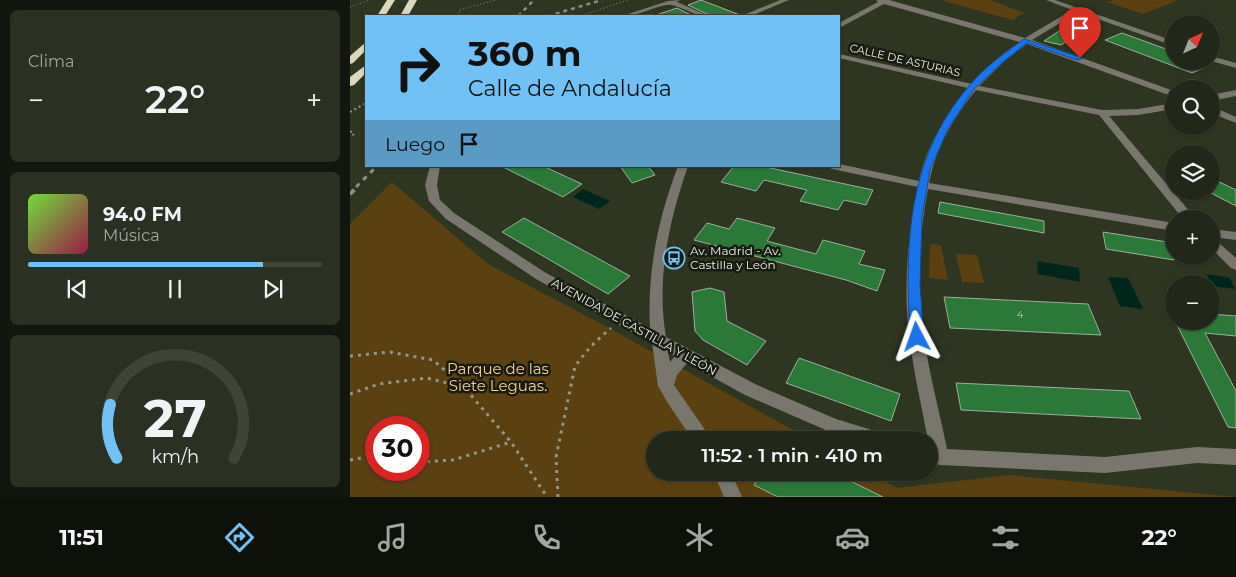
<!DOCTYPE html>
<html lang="es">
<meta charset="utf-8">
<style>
body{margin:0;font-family:Montserrat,sans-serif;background:#2a3022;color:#f1f3f6;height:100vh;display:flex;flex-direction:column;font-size:19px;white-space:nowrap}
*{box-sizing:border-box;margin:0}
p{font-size:16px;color:#a2a6a2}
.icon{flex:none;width:28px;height:28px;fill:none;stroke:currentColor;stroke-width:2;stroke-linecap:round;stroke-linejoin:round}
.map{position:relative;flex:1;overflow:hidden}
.drawer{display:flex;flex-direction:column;gap:10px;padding:10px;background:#13160e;width:350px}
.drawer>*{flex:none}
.hud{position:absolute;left:15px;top:15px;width:475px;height:152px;border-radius:0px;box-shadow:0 1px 4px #0004,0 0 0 1px #3f4438;background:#72c1f5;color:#111;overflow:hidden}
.needle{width:32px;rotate:43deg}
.buttons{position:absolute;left:815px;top:15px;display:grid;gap:10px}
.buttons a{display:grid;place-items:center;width:55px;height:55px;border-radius:50%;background:#222819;box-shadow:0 1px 4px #0004,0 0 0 1px #3f4438;font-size:25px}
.speed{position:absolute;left:15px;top:416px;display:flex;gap:10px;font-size:25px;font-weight:700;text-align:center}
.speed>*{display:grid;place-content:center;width:65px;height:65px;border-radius:50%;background:#222819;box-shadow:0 1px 4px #0004,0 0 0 1px #3f4438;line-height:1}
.speed .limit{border:8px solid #d22;background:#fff;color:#111}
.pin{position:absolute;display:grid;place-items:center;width:42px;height:42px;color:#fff;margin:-51px -21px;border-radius:50% 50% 50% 0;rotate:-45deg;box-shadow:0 0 5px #0007}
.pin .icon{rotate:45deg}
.me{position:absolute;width:55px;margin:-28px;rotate:356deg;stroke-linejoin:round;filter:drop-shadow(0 0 4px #0008)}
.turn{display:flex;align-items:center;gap:18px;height:105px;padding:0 20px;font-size:22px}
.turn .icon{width:65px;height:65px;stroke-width:2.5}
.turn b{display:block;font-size:35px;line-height:42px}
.then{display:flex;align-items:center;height:48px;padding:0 20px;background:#0003;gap:10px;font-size:19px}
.big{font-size:38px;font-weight:600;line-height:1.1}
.drawer .card{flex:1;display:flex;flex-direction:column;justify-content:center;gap:8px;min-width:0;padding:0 18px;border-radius:8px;background:#2a3022}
.drawer .dial{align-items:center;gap:0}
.dial svg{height:130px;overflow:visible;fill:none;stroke:#3f4438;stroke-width:7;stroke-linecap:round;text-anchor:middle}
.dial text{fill:#f1f3f6;stroke:none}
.song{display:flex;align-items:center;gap:15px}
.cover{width:60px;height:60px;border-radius:8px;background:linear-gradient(135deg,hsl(100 70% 55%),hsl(340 70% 35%))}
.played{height:5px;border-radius:2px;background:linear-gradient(90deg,#72c1f5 80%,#3f4438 80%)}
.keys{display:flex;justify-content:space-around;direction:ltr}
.heat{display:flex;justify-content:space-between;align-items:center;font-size:28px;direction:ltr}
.trip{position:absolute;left:296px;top:431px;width:292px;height:50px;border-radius:25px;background:#222819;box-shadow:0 1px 4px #0004,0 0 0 1px #3f4438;font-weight:600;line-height:50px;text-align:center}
.tabs{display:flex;height:80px;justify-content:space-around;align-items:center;background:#0e100a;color:#a2a6a2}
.tabs .icon{width:35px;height:35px}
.tabs .active{color:#72c1f5}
.tabs b{font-size:22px;color:#f1f3f6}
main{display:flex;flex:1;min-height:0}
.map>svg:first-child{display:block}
.green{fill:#5b4012;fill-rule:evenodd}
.water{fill:#00261c}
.building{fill:#2c7839;stroke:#9cb09d}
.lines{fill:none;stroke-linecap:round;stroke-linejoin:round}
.path-far2{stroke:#929887;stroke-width:1;stroke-dasharray:1 2.5;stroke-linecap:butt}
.path-far1{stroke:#929887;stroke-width:2;stroke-dasharray:2 3;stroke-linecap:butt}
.path{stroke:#929887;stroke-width:3;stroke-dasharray:3 5;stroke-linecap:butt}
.minor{fill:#79776d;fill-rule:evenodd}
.highway{fill:#dcd8be;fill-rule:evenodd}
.rail-far2{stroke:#8a9080;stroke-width:2.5;stroke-dasharray:4 4;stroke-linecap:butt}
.rail-far1{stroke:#8a9080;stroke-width:3;stroke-dasharray:5 5;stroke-linecap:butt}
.rail{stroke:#8a9080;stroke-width:4;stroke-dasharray:6 6;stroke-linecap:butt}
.route{fill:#1a73e8;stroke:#114b97}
.labels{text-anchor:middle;stroke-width:5;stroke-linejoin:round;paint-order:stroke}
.number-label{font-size:10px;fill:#bad0b7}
.far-street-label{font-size:11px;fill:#e9eee1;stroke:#181b12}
.poi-label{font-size:12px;fill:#e9eee1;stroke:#181b12;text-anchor:start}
.street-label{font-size:12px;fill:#e9eee1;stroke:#181b12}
.near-park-label{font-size:15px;fill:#f9d193;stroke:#181b12}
</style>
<main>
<section class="drawer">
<div class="card"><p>Clima</p>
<div class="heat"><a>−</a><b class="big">22°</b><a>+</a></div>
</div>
<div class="card">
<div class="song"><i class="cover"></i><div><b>94.0 FM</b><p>Música</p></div></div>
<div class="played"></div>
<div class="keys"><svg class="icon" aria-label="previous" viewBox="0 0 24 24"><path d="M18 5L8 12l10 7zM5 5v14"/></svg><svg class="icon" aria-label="pause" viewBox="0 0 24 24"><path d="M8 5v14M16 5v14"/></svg><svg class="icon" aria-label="next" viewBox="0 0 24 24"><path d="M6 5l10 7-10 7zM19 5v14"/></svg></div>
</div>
<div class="card dial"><svg viewBox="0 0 100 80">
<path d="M14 69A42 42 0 1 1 86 69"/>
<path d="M14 69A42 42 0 0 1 10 36" stroke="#72c1f5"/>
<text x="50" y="56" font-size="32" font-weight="700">27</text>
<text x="50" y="72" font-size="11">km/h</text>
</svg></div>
</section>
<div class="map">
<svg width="886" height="497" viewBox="0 0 886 497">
<rect width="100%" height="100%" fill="#2e3521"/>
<path class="green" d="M590 0H641L674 13 662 20 659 19Z
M764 0H824L826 1 792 14 757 2Z
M42 182 138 264 270 334 461 440H305V472L520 473 547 488 659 475 886 497H0V224ZM26 428H69V470H26Z
M580 244 591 245 598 280 579 278Z
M606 254 627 255 634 283 612 282Z"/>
<path class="water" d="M233 189 260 201 249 209 223 197Z
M687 261 729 268 730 282 688 274Z
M857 274 880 278 885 289 861 286Z
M758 277 778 278 793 309 770 306Z"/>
<path class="building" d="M351 0 390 15 389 16H361L338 5Z
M327 8 339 14 346 16H309V14Z
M715 27 730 32 711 45 694 41Z
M772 33 824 52V61H842L856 67 842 73 755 40Z
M151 166H193L232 184 213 197Z
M270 166H298L305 175 282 183Z
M384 166H411L523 190 516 205 494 200 488 210 450 201 457 190 414 180 406 191 371 182Z
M861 178 886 190V206L861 193Z
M590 202 694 221V233L588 213Z
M174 218 280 276 258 294 152 232Z
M387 218 425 228 417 241 466 254 473 240 515 251 509 264 535 270 527 291 496 280 344 240 357 223 379 229Z
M753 232 824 243V260L756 249Z
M360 288 374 292 377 321 416 341 397 365 353 340 345 331 342 292Z
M594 297 738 304 751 335 600 328Z
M861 314 886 316V336L855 333 886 391V428L878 427 825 321H861Z
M449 358 550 394 541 421 436 383Z
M606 383 779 391 791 419 611 410Z
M411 472H482L533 497H428L404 485Z"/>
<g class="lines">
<path class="path-far2" d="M0 7 20 0
M109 16V10L146 0
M230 16 278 0"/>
<path class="path-far1" d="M0 112 16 103
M0 131 4 134 0 137"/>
<path class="path" d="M0 356 40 352 83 360 114 387 161 442 197 497
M0 394 29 384 77 378 113 387
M0 460 26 455
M69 462 103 460 161 442
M208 497 206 457 225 366 241 346 261 328"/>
<path class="minor" d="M330 0 327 2 359 16C345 17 335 8 322 5 311 3 288 17 272 16L318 1Z
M430 0H439L401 16H391Z
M526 0H539L675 38 722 10 696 0H705L824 41V46L728 12 682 40 824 91V97L677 44 659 57 629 86 752 110 788 109 824 103V109L788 115 759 116 846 219H833L749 115 626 90C604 117 586 148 579 183L824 223V231L578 189C569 235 567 283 573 330 578 370 589 409 597 449L755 457 847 447 886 449V465L847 463 755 473 590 465 580 462V440H578C571 403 562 365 558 327 554 281 558 233 568 187L482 169 477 166H489V164L569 181C576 147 596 115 618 88L489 58V54L622 84 654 53 670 42 534 4 489 28V23L528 2Z
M861 56 886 63V68L861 61Z
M886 90V96L861 101V95Z
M861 106 886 117V123L861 113Z
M80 166H90L87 185 90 200 104 213 196 273 300 328C297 271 308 219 328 166H338C319 221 306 279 316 337L407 385 486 419 535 434 538 440H504L478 431 395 395 337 363 327 375 324 385 362 440H343L319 405 308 386 302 343 186 279 96 219 79 201 75 185ZM318 352 325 356 320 362Z
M861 229 886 232V240L862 237 886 258V270L881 268 861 248Z
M363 472H381L392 497H374Z"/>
<path class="highway" d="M37 0H45L35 16H27Z
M59 0H67L58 16H50Z
M16 42V50L3 63 0 64V56Z
M16 65V73L4 85 0 86V77Z"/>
<path class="rail-far2" d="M168 16 184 0
M198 16 252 0"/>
<path class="rail-far1" d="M6 187 27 166"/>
<path class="rail" d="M0 194 8 186"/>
</g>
<path class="route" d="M674 39 733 58 727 60 677 43 652 63 624 89 598 129 580 170 572 217 570 286 574 337 572 341 567 343 562 341 560 337C555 246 556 159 619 86 634 67 655 53 674 39Z"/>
<defs>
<g id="bus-ring" transform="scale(1.125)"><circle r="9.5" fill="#181b12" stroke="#72c1f5" stroke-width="1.5"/><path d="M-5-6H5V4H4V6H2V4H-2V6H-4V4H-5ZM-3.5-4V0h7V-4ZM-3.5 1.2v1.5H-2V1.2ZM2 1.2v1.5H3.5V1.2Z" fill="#72c1f5"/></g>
</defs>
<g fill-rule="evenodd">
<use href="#bus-ring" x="324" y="258"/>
</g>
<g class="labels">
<g class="number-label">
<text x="670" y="318">4</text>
</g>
<g class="far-street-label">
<text transform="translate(555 60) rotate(13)" y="4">CALLE DE ASTURIAS</text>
</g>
<g class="poi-label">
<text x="340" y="255">Av. Madrid - Av.<tspan x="340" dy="14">Castilla y León</tspan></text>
</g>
<g class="street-label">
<text transform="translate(284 327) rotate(29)" y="4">AVENIDA DE CASTILLA Y LEÓN</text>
</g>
<g class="near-park-label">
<text x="148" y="374">Parque de las<tspan x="148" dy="17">Siete Leguas.</tspan></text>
</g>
</g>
</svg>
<div class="buttons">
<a><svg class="needle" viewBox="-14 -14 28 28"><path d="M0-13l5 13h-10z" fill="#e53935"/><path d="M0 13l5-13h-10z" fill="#a2a6a2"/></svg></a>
<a><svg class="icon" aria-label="search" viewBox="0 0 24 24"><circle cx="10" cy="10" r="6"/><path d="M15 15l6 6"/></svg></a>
<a><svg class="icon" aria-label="layers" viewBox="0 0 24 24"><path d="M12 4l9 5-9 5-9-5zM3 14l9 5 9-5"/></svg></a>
<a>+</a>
<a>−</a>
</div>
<div class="speed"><div class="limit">30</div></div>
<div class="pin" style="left:730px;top:58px;background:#d93025"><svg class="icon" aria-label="arrive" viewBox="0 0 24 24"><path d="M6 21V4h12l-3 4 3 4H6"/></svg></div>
<svg class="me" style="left:567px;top:337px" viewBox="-20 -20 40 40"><path d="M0-17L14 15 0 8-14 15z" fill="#1a73e8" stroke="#fff" stroke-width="4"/></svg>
<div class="trip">11:52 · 1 min · 410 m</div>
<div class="hud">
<div class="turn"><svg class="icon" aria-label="right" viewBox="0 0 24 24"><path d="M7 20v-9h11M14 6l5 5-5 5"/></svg><div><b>360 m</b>Calle de Andalucía</div></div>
<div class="then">Luego<svg class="icon" aria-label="arrive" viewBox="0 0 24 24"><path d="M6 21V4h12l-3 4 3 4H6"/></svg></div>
</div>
</div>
</main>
<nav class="tabs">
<b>11:51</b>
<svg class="icon active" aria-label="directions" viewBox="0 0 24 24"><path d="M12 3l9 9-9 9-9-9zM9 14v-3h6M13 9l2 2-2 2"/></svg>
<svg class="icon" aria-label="music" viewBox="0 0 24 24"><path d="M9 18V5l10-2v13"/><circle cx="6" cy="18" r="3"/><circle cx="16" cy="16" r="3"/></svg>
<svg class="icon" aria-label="phone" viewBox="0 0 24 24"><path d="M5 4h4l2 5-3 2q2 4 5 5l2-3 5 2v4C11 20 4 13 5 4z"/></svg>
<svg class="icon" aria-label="climate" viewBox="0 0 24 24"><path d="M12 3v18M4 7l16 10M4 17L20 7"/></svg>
<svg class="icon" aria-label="car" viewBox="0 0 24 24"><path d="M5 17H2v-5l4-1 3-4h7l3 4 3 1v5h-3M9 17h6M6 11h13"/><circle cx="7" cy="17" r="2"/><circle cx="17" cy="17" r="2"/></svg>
<svg class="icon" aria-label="filters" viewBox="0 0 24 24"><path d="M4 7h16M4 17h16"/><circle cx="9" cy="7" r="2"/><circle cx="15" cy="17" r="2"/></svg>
<b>22°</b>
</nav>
